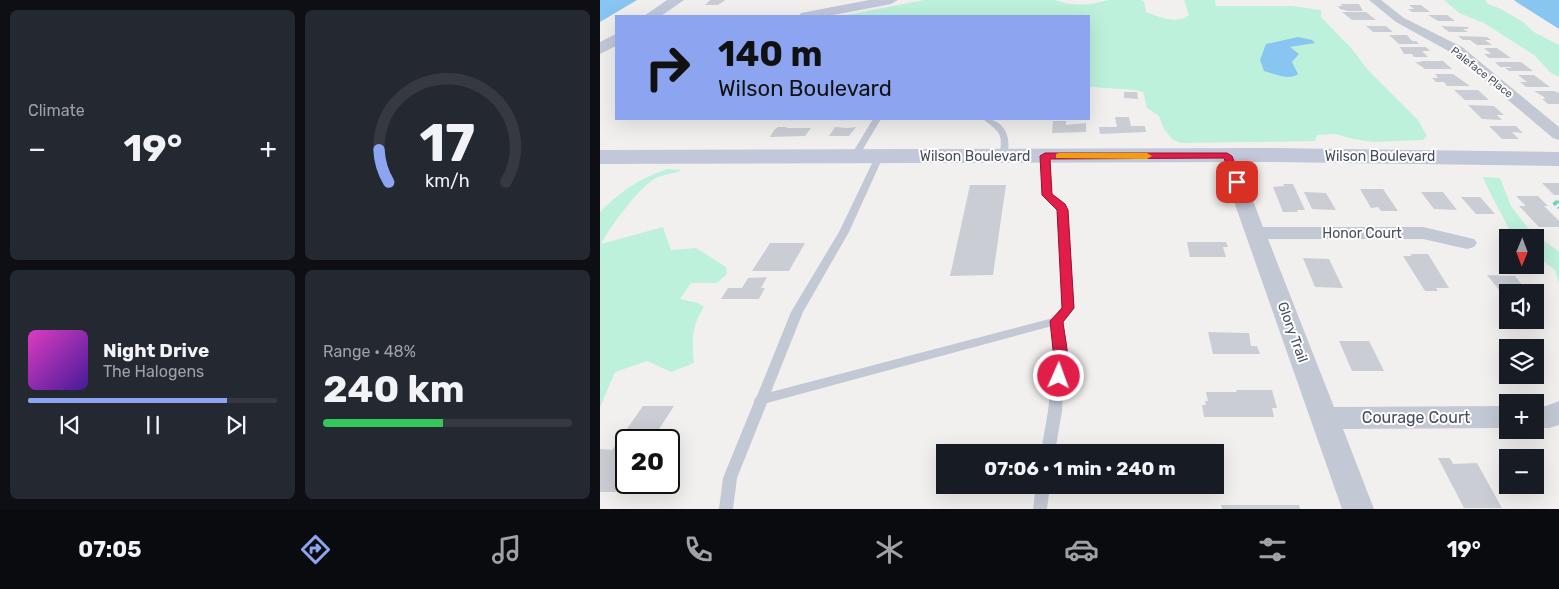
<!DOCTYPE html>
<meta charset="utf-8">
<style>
body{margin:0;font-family:Rubik,sans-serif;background:#242831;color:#f1f3f6;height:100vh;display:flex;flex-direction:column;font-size:19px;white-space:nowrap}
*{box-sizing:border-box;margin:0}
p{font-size:16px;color:#9ea1a6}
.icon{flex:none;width:28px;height:28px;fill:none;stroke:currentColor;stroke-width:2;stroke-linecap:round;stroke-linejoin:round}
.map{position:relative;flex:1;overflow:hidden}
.details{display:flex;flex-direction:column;gap:10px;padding:10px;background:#0d0f14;width:600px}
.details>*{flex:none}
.hud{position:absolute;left:15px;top:15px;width:475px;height:105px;border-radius:0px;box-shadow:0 5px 20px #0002;background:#8da5f1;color:#111;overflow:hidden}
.needle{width:32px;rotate:181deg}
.controls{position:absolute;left:899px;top:229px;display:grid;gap:10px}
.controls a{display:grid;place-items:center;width:45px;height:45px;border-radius:0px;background:#171b24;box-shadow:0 5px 20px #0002;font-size:25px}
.speed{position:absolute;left:15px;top:429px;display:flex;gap:10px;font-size:25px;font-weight:700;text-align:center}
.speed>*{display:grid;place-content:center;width:65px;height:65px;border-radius:50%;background:#171b24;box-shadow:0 5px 20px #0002;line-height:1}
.speed .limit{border:2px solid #111;border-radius:8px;background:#fff;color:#111}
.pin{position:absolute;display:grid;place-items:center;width:42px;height:42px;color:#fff;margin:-21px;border-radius:10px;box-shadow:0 2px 8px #0006}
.me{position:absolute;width:55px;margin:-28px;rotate:2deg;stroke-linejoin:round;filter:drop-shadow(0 0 4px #0008)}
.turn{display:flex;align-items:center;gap:18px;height:105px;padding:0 20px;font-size:22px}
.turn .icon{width:65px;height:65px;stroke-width:2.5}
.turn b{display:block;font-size:35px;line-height:42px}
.big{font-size:38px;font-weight:700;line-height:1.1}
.details .card{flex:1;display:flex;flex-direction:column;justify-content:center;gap:8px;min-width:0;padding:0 18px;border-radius:8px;background:#242831}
.details .dial{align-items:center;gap:0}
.dial svg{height:130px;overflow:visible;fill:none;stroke:#363941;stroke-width:7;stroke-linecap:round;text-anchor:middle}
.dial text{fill:#f1f3f6;stroke:none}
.song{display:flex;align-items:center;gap:15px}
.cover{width:60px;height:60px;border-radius:8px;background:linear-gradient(135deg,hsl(310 70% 55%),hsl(260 70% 35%))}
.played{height:5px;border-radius:2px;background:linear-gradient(90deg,#8da5f1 80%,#363941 80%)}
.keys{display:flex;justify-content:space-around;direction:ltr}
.heat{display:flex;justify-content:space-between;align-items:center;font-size:28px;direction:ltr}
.charge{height:8px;border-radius:4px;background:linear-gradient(90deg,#34c759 48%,#363941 0)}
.details .tiles{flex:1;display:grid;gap:10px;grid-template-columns:repeat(2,1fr)}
.trip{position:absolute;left:336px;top:444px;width:288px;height:50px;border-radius:0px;background:#171b24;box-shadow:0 5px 20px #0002;font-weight:700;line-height:50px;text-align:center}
.menu{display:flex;height:80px;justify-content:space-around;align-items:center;background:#090b0e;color:#9ea1a6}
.menu .icon{width:35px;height:35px}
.menu .selected{color:#8da5f1}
.menu b{font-size:22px;color:#f1f3f6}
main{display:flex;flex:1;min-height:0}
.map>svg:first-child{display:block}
.green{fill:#bdf1db}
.water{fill:#88c5f0}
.building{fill:#cbcdd5}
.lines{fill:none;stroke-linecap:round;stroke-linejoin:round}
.path{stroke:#73d1b5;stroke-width:3;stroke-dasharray:4 2.5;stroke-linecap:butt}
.lane{fill:#c3c8d5;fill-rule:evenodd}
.street{fill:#c3c8d5;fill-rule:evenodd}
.secondary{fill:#c2c8d9;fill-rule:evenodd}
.route{fill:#e11d48;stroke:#92132f}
.slow{fill:#f59e0b}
.labels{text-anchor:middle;stroke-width:4;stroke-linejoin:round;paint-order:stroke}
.far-street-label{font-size:11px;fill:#474e5e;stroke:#fff}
.street-label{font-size:14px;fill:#474e5e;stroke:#fff}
.near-street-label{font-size:16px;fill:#474e5e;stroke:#fff}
</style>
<main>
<section class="details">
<div class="tiles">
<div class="card"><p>Climate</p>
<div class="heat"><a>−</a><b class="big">19°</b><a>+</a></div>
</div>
<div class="card dial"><svg viewBox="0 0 100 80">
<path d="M14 69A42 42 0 1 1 86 69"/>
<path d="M14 69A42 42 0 0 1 8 49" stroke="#8da5f1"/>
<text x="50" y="56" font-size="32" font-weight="700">17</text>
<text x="50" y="72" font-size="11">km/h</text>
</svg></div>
<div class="card">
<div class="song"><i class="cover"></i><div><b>Night Drive</b><p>The Halogens</p></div></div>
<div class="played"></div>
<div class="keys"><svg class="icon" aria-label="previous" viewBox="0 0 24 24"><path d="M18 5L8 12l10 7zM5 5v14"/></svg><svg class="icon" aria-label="pause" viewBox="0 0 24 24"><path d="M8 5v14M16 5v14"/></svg><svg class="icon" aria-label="next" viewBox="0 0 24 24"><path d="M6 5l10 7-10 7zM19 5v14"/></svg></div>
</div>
<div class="card"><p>Range · 48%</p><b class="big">240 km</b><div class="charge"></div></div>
</div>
</section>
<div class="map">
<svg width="959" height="509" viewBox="0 0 959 509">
<rect width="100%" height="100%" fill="#f2f0ef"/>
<path class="green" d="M324 0H455C474 7 490 5 509 0 518 0 531 0 541 0L544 2 546 12C560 17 576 25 589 15L584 0H615L616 6H692L721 10V17L751 48 768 70 818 120 827 136 823 140 773 142 753 139 735 134 717 135 715 141 580 143 572 139 564 129 559 116 547 108 543 92C526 87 507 90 489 86V16H242Z
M844 0H885L888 4 901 9 923 22 934 32 959 45V77L950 72 934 55 884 23 859 13Z
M67 169 82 170C74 174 64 174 56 178 39 187 10 227 1 244L63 227 71 250 96 248 126 267 127 274 117 283H91L80 299 98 303 104 307C91 327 92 340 94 363L71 372 47 361 15 372 0 407V212C21 191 39 179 67 169Z
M883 177 900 178 911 206 928 228 959 252V284L955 270 935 255V238L912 236C904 216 891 198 883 177Z"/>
<path class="water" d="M0 0H37L0 22Z
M914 0H959V29L918 3Z
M698 37 712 40 715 43 690 47 699 54 692 62 698 74C688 81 675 74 664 71L660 60 666 44Z"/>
<path class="building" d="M110 0H125L118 5H105Z
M740 4H759L763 11H748L740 9 738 6H743Z
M809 5H821L830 12H812L808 9H814Z
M742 12H766L776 20H752Z
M828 15H847L855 21H838Z
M766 26H786L793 32H773Z
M841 26 868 27V29H863L868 32H849Z
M789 35H807L812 41H816L819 44H799Z
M858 36 887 37 891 40H885L892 45H877L870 40H863Z
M800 47H826L830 51H822L828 57H814L812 54H804Z
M884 48H897L911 58H889L884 54H891Z
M820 61H843L852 69H825L815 62H822Z
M895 62H921L933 71H909L905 68H911L910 67H900Z
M835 74H853L870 86H847L844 82H836L832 78H838Z
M918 75H934L950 87H926L920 82H927Z
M854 90H878L889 100H865Z
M934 91H954L959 93V104H948L942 99H945L944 97Z
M524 92H537L538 99 524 98Z
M868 105 894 106 904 115H897L902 120 882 119Z
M515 117H529L531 126H545L546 132 500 134 499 127H517Z
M453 121H466V125L486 123V132L452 133Z
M889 126H916L923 133 912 132 919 139H902Z
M178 127H187L186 128H211L205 136 170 137 174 130Z
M235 127 247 128 256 127 249 136H229Z
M942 183H959V195H954Z
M683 184H693L705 210H697L698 212H683L673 187 684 186Z
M370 185H406L393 275 350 276Z
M760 189H783L798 211H781L778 207 771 208Z
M704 192 726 193 736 210 712 209Z
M821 192H843L857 210 834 209Z
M916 196H938L948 206H944L959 221V227H939L919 206H926Z
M861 197H880L895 214H876Z
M587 242H626L628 247H623L626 257H590Z
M170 243H205L189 271H152Z
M810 254H828L849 288H836L838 291H825L803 256H812Z
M703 258 729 259 743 288 715 287Z
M887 275 915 276 928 292H908V301Z
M167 277 161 288H165L159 299H121L128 288H142L148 278Z
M608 332 649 333 651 346H657L660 354H613Z
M739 341H769L784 371H752Z
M636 390H672L677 408H672L674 417H604L602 405H606L605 401H608L606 392H637Z
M43 406H74L52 440H26V482H28L22 492H0V449L12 450Z
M838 458H850L853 464 877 463 902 508H864Z
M621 505H699L700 509H622Z"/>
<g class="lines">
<path class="path" d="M959 202H953L959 208"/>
<path class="lane" d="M273 119H281L257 159H251L250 157Z
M383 119C405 118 413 139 406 158H403L399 156C404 133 399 132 383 119Z
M442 154H445L449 156 452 194 464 204 468 210 474 308 463 322 466 359 462 411 455 452H441L448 411 454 359 452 326 167 403 137 478 133 509H119L123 478 154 402V400L157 396 191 312 239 232 276 155H279L283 157 249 232 203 312 171 392 453 318 462 307 458 210 444 195Z
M436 485H450L447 509H433Z"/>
<path class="street" d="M769 0H781L804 18 862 47 959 127V140L953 138 852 53 796 22Z
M627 151 633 152 636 156 663 227H823L874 239 877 243 874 247 867 249 823 239H668L734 407 908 406V428L743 429 774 509H742L618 156 621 152Z
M959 401V425L949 428H935V406H946Z"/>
<path class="secondary" d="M67 0H84L61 16H44Z
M269 0H298L291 4 228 16H199L201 13 206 12Z
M16 34V46L0 54V42Z
M663 148 959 152V166L663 162 0 164V150Z"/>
</g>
<path class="route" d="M445 153H627L632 156 642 182 637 185 633 184 624 158 450 159 452 194 465 204 468 210 474 308 463 322C465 339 472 365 464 380L459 382 454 380 452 376 454 359 450 321 462 308 457 210 442 195 440 156Z"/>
<path class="slow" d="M459 153H547L552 156 547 159 456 158V154Z"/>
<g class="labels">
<g class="far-street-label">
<text transform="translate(882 72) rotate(38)" y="4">Paleface Place</text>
</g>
<g class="street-label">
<text x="375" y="161">Wilson Boulevard</text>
<text x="780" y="161">Wilson Boulevard</text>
<text x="762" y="238">Honor Court</text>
<text transform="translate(693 332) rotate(70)" y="5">Glory Trail</text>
</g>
<g class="near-street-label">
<text x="816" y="423">Courage Court</text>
</g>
</g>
</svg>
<div class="controls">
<a><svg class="needle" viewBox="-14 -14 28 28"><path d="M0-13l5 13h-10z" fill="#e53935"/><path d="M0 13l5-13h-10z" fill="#9ea1a6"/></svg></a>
<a><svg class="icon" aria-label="sound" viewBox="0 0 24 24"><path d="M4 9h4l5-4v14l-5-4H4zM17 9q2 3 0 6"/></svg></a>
<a><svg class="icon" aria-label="layers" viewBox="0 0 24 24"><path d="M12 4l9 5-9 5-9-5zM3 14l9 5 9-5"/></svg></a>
<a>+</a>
<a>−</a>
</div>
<div class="speed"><div class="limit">20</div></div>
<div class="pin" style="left:637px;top:182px;background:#d93025"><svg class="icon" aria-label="arrive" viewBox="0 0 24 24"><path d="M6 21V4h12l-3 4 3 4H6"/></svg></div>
<svg class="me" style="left:459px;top:376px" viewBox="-20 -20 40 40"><circle r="17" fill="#e11d48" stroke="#fff" stroke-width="3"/><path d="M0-11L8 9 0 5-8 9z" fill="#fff"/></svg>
<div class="trip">07:06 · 1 min · 240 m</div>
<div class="hud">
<div class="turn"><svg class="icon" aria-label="right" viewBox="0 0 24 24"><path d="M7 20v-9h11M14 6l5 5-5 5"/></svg><div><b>140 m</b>Wilson Boulevard</div></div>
</div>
</div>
</main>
<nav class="menu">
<b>07:05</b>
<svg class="icon selected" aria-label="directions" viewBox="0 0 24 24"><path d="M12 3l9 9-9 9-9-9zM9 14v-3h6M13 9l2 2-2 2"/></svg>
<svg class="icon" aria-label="music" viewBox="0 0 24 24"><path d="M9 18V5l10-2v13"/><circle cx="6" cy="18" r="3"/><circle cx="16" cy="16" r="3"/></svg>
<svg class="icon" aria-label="phone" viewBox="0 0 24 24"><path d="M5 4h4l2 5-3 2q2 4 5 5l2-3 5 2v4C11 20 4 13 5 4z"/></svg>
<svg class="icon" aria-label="climate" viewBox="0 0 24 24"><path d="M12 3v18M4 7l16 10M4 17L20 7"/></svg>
<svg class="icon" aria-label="car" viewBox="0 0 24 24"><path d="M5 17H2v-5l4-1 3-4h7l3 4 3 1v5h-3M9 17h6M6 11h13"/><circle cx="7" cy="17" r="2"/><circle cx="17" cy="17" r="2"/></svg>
<svg class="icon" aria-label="filters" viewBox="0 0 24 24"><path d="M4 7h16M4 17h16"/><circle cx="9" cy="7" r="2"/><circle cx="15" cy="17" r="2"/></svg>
<b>19°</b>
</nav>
